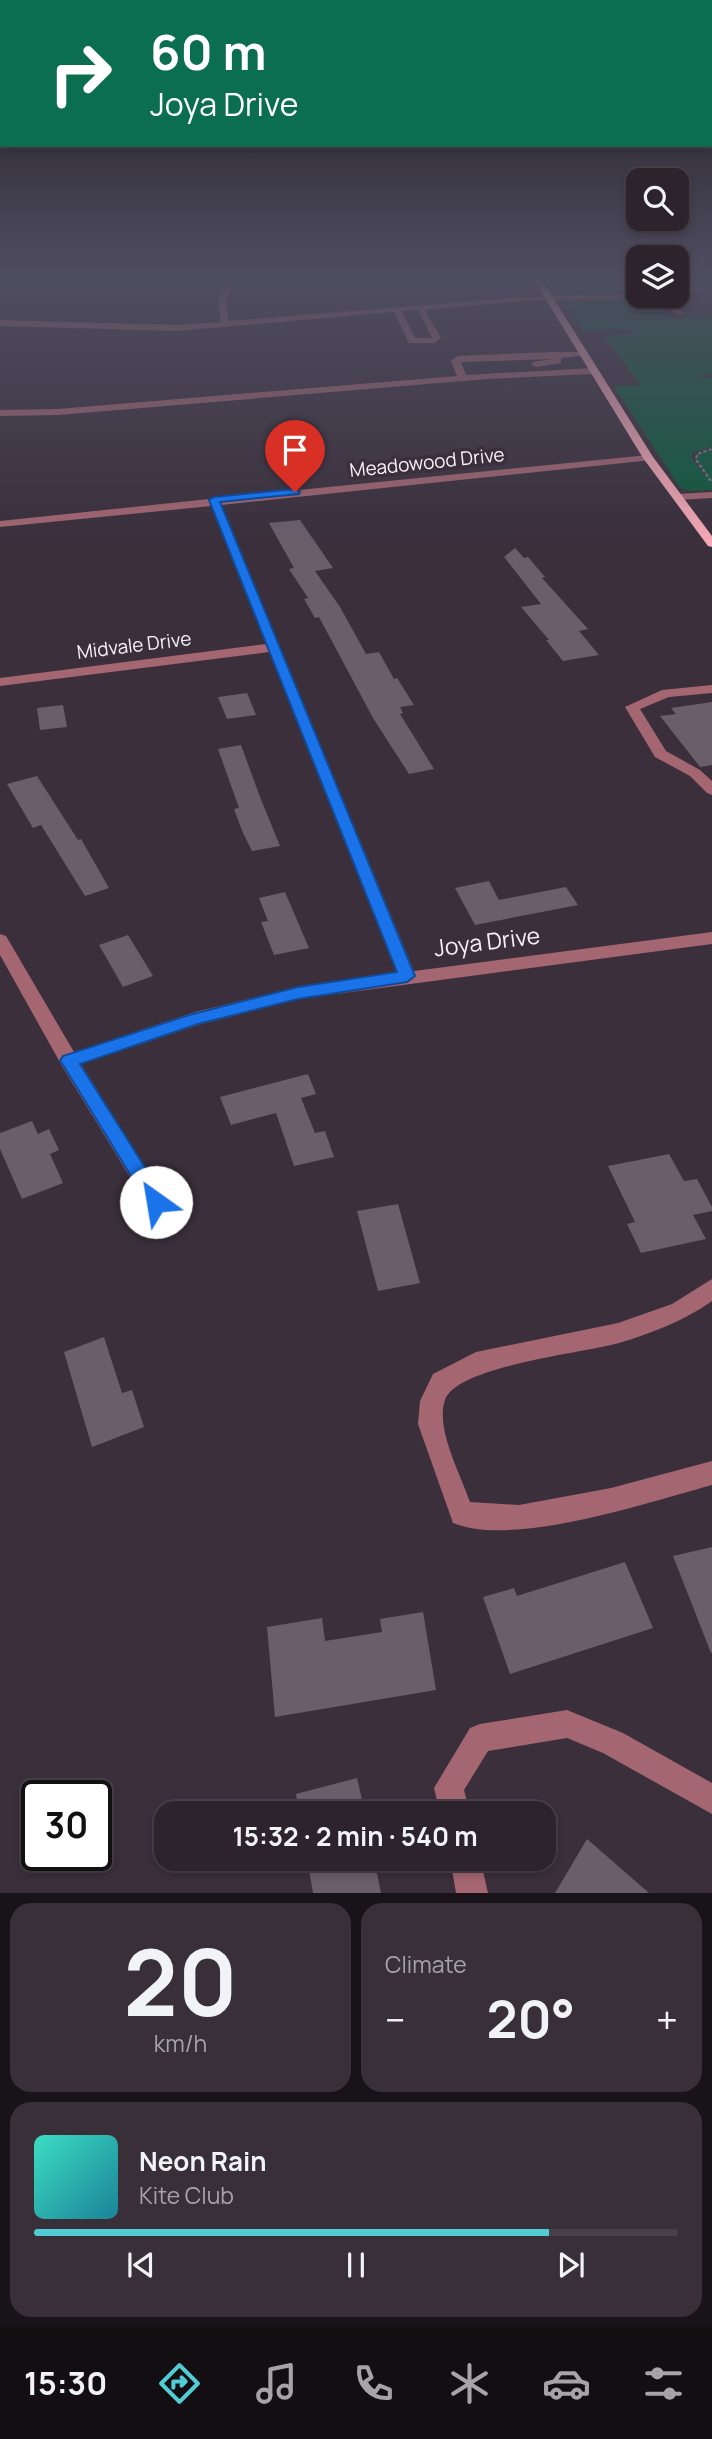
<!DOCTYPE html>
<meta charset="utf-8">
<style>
body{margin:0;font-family:Manrope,sans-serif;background:#382f38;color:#f1f3f6;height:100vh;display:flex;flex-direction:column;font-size:26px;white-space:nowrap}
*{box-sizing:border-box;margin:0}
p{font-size:23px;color:#a6a4a9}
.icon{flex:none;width:38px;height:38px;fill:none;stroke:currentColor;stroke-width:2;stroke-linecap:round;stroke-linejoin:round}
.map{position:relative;height:1893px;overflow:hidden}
.details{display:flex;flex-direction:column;gap:10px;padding:10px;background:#181318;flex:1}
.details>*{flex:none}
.hud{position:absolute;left:0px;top:0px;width:712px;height:147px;box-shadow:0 4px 10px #0003,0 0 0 2px #484048;background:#0b6e4f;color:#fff;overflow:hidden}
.buttons{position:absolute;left:626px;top:168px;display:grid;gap:14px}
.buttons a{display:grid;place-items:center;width:63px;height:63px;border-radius:14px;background:#2c232c;box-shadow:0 4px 10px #0003,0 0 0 2px #484048;font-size:35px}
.speed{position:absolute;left:21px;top:1780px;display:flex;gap:14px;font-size:35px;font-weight:700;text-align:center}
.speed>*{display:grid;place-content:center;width:91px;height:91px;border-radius:50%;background:#2c232c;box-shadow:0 4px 10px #0003,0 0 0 2px #484048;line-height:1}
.speed .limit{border:4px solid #111;border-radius:10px;background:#fff;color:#111}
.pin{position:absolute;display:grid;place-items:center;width:60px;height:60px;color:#fff;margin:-72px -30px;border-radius:50% 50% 50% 0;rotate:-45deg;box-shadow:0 0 7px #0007}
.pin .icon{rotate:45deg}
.me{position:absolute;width:77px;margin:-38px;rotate:328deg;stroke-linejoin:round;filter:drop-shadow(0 0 5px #0008)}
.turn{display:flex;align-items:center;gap:24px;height:147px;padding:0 35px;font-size:32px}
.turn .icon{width:91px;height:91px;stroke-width:2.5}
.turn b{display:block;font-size:49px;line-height:60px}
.big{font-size:52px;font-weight:700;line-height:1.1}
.details .tile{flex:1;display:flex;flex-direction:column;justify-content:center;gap:10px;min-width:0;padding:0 24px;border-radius:21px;background:#382f38}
.details .dial{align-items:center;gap:0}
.dial b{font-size:91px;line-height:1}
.song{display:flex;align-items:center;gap:21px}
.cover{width:84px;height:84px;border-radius:10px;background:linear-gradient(135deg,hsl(170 70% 55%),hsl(190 70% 35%))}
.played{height:7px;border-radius:4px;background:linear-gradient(90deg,#51ccd4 80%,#484048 80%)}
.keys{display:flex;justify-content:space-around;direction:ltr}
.heat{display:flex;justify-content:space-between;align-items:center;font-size:38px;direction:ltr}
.details .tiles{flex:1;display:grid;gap:10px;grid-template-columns:1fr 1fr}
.tile:last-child{grid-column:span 2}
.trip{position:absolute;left:154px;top:1801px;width:402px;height:70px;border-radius:21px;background:#2c232c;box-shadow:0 4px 10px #0003,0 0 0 2px #484048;font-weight:700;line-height:70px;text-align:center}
.tab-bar{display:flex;height:112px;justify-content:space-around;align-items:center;background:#120e12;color:#a6a4a9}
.tab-bar .icon{width:49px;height:49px}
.tab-bar .selected{color:#51ccd4}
.tab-bar b{font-size:32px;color:#f1f3f6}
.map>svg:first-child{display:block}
.green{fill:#0d5b3c}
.building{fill:#6a5e6b}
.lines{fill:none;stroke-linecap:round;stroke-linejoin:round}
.path{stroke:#7a717b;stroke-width:2.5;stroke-dasharray:3.5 2;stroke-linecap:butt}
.minor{fill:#a46671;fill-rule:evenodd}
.major{fill:#f6a9b6;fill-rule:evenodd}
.route{fill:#1a73e8;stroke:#114b97;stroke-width:2}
.labels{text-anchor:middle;stroke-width:7;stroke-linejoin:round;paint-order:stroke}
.far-street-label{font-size:19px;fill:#f7f0f7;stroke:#3a2f3b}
.street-label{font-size:23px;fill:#f7f0f7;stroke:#3a2f3b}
</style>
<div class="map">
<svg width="712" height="1893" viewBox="0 0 712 1893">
<rect width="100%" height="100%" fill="#3a2f3b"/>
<path class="green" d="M551 280H639V292L569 295 559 293Z
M648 298 651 299 646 301 675 319 712 315V373L694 380 712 377V447L692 453 693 460 707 478 696 460 697 454 712 449V490L690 491 680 488 614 386 641 385 605 338 609 335 633 334 632 330 583 331 564 302Z"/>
<path class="building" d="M300 520 333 568 315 571 340 607 366 654 379 652 394 679 397 678 414 705 400 707 403 713 400 714 434 769 409 774 373 718 319 617 315 618 304 599 308 598 289 569 294 568 269 523Z
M515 548 524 558 528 557 545 577 542 578 588 629 579 631 599 655 563 661 546 640H549L521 607 541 604 504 557Z
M247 693 256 715 227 719 218 697Z
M712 702V765L700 767 660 716 676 714 671 708Z
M63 705 67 727 40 730 37 708Z
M241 745 260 797 280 846 252 851 243 833 234 809 239 808 218 749Z
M37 776 78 840 81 839 109 888 85 896 41 825 33 828 7 784Z
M489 881 499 900 566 887 578 905 475 925 455 888Z
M285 892 309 948 274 955 261 922 268 921 259 898Z
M128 935 153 976 123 987 99 945Z
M308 1074 316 1094 301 1098 315 1133 325 1131 334 1157 294 1166 276 1113 231 1125 220 1097Z
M32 1121 38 1134 49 1129 59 1150 50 1154 63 1183 22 1199 0 1149V1133Z
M669 1154 684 1181 697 1179 712 1207V1211L693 1215 706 1239 641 1253 627 1224 635 1222 608 1166Z
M398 1204 420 1283 378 1291 357 1211Z
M104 1337 122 1393 132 1390 144 1427 92 1447 64 1352Z
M712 1547V1652L711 1653 673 1556Z
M625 1562 653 1628 510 1674 483 1597 514 1588 517 1596Z
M423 1612 436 1690 275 1717 267 1627 322 1618 325 1641 382 1632 380 1619Z
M357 1778 365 1813H299L296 1794Z
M587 1839 649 1893H555Z
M307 1858H374L381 1893H313Z"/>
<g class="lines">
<path class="path" d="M711 481 696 460 697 454 712 449"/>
<path class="minor" d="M229 280H237L226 301 229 321 521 297 639 294 648 296 644 298 521 301 425 310 441 338 435 343H409L394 312 177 331 0 326V320L177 325 221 322 218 301ZM418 310 432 338H415L402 311Z
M678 280H688L703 290 677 295V291L691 289Z
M649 296H658L685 313 678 315Z
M551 352H584L588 355 561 358V363L536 367 531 364 533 362 552 359 461 362 466 375 593 368 598 371 593 374 487 379 58 415 0 416V410L58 409 457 376 451 361 458 356Z
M648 455 652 456V460L221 505 414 971 712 932V944L298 999 198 1025 81 1064 167 1202 163 1208 156 1211 149 1208 62 1066 0 955V934L6 936 74 1052 195 1012 298 987 397 974 269 652 0 686V678L266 644 211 506 0 527V521L209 499 214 497 218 498Z
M712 492V498L677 500 672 497 677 494Z
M712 685V693L669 697 640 709 666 751 700 770 712 781V795L707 793 690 776 655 757 625 707 662 690Z
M712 1279V1301C684 1321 652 1333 619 1343 584 1353 456 1366 445 1400 435 1428 461 1475 470 1502L519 1505 611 1488 712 1461V1485C649 1502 513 1548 453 1523L418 1424 420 1401 433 1374 476 1352 618 1323 672 1304Z
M567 1710 623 1733 712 1783V1814L603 1753 567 1738 488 1751 464 1790 470 1813H440L434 1788 470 1728 480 1724Z
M450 1858H480L488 1893H456Z"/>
<path class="major" d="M534 280H542L653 457 712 536V547L708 546 643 458Z"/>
</g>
<linearGradient id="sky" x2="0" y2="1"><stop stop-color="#201a20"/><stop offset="0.51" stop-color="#4f4d60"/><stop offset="1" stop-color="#4f4d60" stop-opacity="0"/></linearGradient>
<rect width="712" height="545" fill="url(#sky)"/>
<path class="route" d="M295 489 300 492 299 494 220 502 415 976 407 982 298 999 198 1024 80 1064 163 1196 166 1202 163 1207 156 1210 150 1207 63 1065 60 1061 63 1056 189 1015 298 987 397 972 209 500 214 497Z"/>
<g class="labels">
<g class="far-street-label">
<text transform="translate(427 462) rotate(-6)" y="7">Meadowood Drive</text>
<text transform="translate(134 645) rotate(-7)" y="7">Midvale Drive</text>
</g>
<g class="street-label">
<text transform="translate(487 942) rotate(-7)" y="8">Joya Drive</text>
</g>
</g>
</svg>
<div class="buttons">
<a><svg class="icon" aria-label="search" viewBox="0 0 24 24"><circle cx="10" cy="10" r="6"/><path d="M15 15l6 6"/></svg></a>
<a><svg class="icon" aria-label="layers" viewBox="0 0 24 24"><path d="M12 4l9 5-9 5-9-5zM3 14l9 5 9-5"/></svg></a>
</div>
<div class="speed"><div class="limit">30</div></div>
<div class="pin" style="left:295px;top:492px;background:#d93025"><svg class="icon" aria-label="arrive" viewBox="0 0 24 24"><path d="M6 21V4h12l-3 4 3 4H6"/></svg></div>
<svg class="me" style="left:156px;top:1202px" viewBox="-20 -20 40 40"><circle r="19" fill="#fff"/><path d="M0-13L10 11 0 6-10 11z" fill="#1a73e8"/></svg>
<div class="trip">15:32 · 2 min · 540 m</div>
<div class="hud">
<div class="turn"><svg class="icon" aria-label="right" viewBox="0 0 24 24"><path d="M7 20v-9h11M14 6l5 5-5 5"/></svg><div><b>60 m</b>Joya Drive</div></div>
</div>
</div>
<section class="details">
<div class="tiles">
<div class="tile dial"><b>20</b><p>km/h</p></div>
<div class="tile"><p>Climate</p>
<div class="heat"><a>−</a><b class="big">20°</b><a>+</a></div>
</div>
<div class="tile">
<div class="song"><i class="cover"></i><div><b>Neon Rain</b><p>Kite Club</p></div></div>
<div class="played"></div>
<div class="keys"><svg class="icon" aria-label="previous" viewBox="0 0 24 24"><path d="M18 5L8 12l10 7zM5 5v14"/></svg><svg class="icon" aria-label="pause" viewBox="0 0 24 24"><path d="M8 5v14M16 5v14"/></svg><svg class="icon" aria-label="next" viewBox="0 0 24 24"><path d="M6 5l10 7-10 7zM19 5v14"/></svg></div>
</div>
</div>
</section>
<nav class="tab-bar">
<b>15:30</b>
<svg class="icon selected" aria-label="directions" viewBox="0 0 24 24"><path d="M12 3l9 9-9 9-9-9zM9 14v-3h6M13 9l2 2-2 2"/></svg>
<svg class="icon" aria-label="music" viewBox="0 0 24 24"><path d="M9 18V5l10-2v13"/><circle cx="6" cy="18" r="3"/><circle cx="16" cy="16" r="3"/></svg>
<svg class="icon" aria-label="phone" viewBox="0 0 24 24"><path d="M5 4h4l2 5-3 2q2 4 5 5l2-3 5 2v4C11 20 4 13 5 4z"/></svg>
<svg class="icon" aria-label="climate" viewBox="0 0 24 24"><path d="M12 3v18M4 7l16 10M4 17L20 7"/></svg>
<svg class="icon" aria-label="car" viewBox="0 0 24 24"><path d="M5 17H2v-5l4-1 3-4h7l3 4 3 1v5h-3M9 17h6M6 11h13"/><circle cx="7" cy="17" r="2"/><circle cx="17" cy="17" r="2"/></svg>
<svg class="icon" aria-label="filters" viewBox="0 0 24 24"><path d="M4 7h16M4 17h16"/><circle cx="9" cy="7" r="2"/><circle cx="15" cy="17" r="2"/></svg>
</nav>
